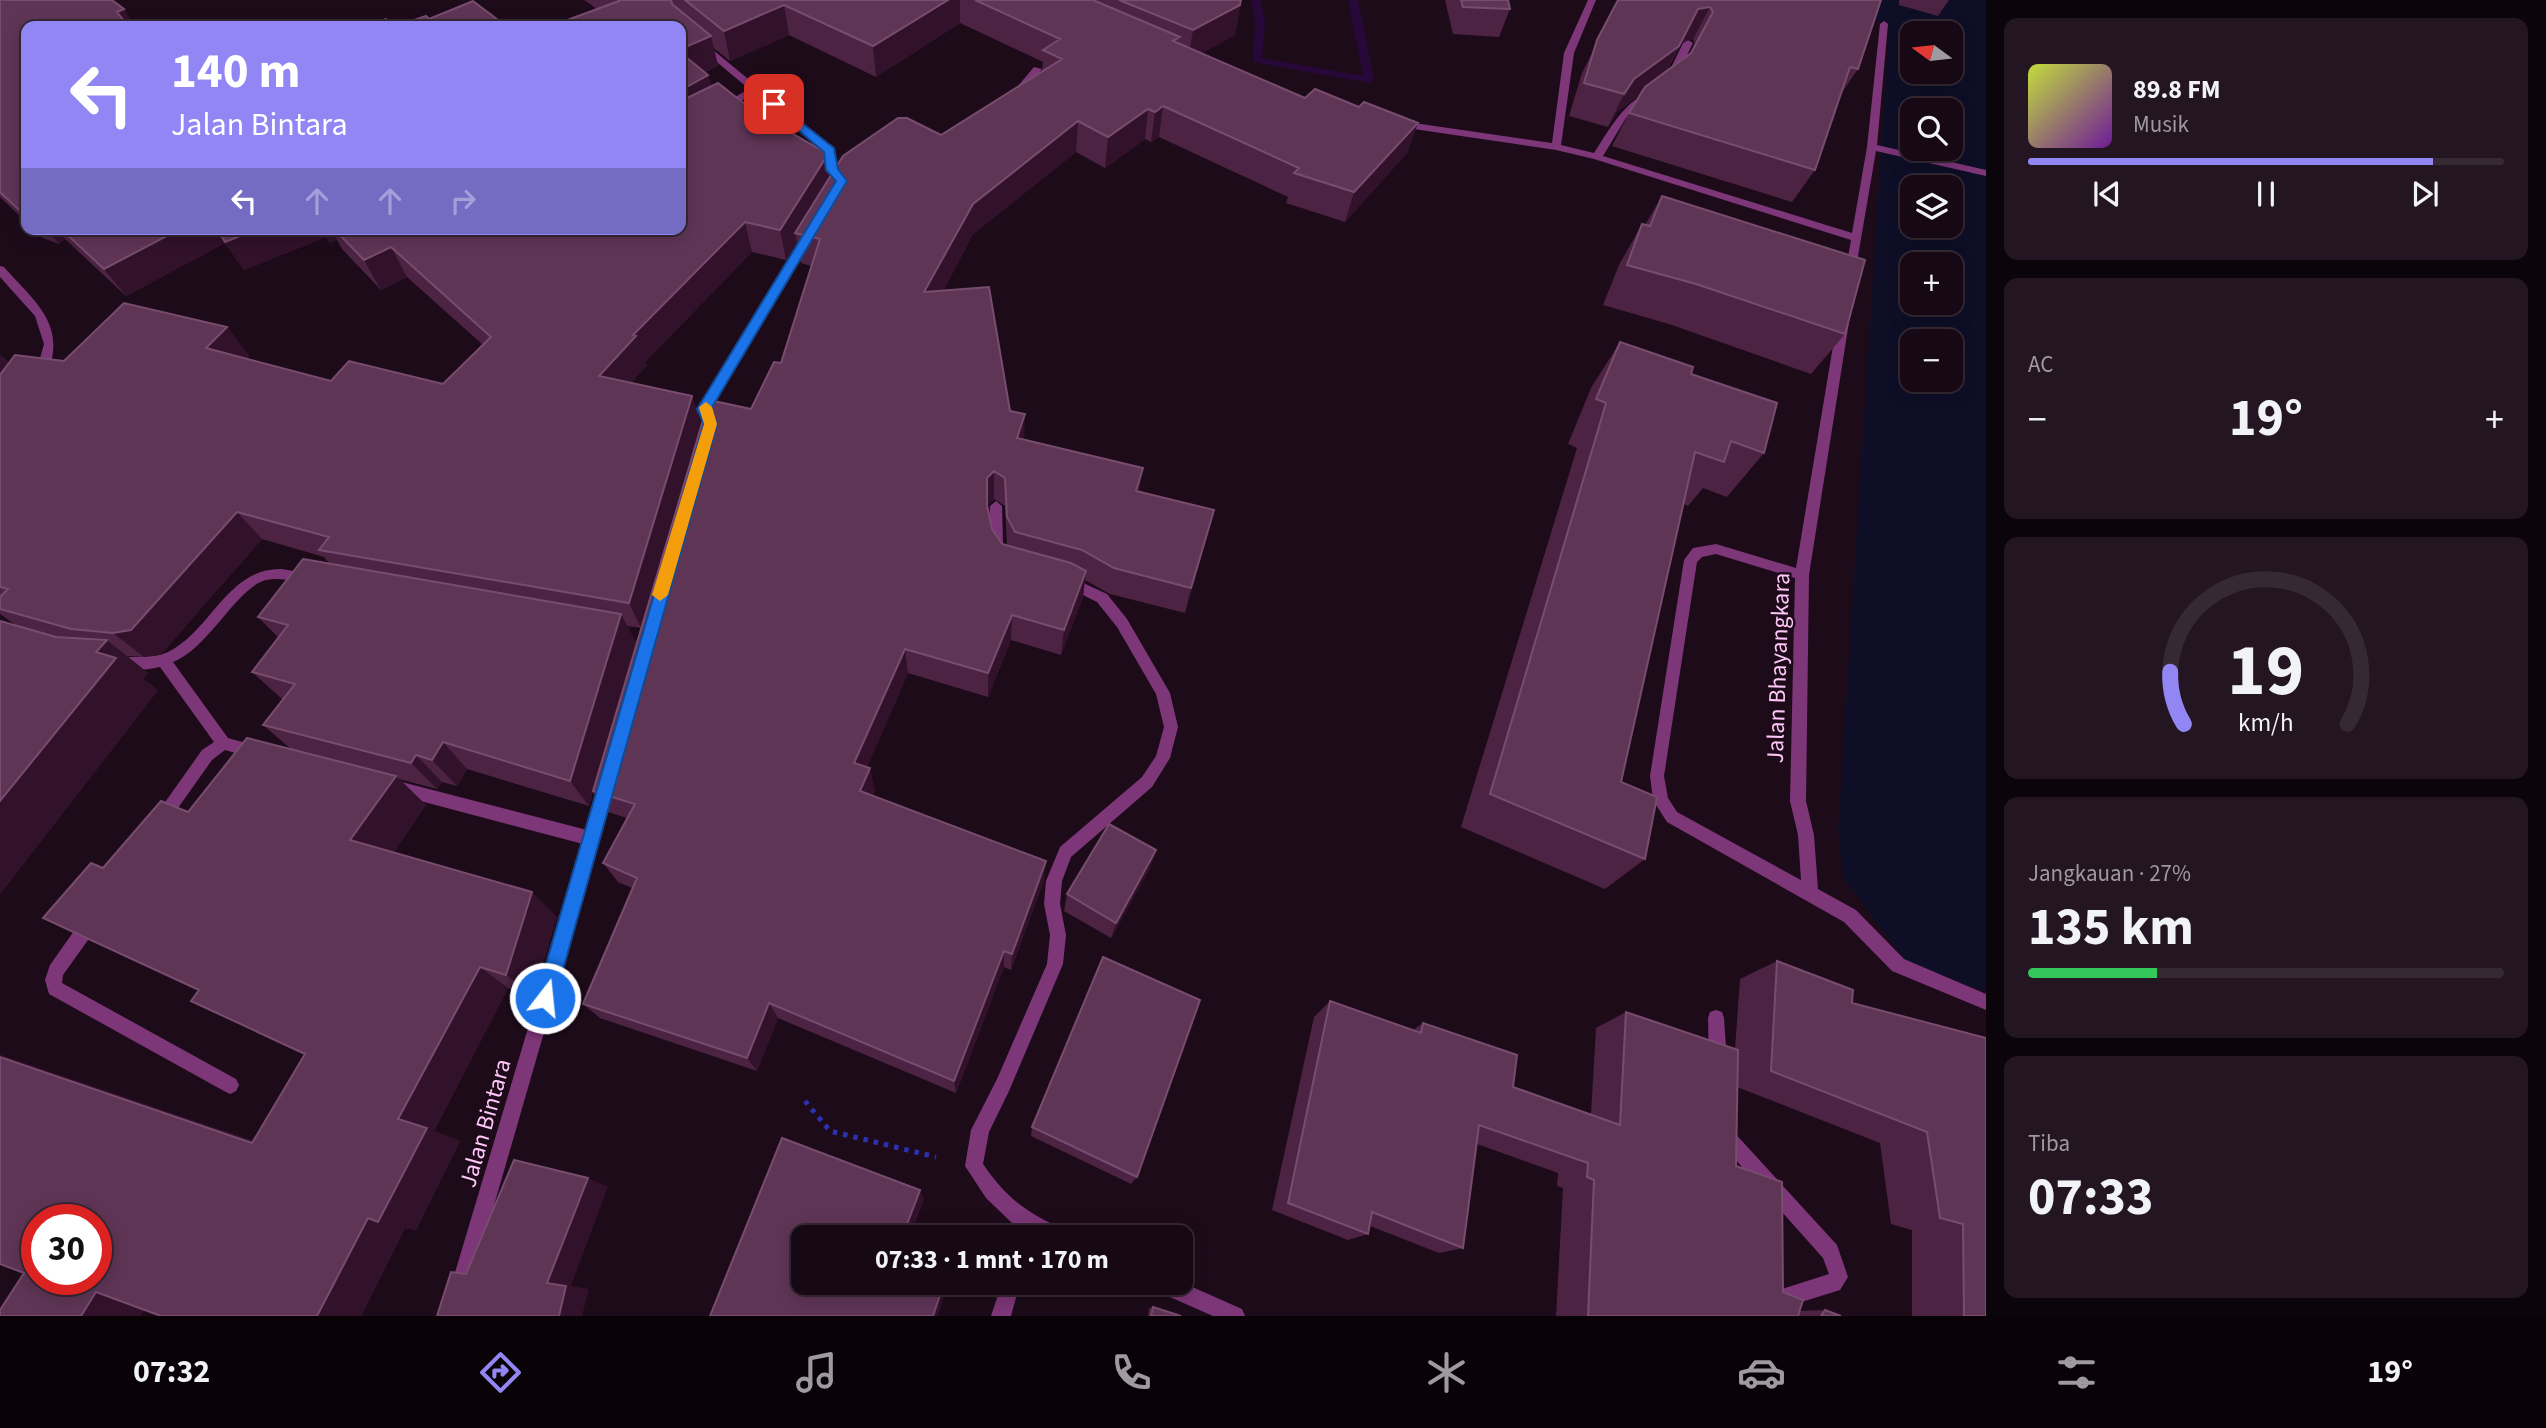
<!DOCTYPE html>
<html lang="id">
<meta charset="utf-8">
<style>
body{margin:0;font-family:"Source Sans 3",sans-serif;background:#231622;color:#f1f3f6;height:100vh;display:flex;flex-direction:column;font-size:26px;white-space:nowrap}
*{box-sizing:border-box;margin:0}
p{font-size:23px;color:#9e9aa0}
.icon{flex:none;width:38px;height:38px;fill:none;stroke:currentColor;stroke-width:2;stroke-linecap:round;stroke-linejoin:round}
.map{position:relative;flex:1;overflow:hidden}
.drawer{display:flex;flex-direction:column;gap:18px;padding:18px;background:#0c040b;width:560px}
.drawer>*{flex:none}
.hud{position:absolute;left:21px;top:21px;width:665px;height:214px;border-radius:14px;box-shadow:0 4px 18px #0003,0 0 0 2px #352934;background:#9286f4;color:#fff;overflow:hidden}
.needle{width:46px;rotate:285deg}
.fabs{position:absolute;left:1900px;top:21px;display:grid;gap:14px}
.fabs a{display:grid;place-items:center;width:63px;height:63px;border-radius:14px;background:#160814;box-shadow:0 4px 18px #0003,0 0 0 2px #352934;font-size:35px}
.speed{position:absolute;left:21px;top:1204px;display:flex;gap:14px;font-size:35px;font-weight:700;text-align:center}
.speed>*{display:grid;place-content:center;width:91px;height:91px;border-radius:50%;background:#160814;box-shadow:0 4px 18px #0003,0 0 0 2px #352934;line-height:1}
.speed .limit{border:10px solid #d22;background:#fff;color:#111}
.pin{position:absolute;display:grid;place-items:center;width:60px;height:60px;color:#fff;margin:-30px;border-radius:14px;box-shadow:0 4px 10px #0006}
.me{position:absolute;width:77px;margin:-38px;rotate:16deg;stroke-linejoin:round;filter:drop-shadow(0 0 5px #0008)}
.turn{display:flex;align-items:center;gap:24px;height:147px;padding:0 35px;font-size:32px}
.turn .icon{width:91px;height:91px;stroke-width:2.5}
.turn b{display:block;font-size:49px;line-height:60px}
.lanes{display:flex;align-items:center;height:66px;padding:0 35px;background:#0003;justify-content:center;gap:35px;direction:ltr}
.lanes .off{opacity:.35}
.big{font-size:52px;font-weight:700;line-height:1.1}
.drawer .card{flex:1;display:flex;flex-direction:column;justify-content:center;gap:10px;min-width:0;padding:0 24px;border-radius:14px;background:#231622}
.drawer .dial{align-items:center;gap:0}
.dial svg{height:182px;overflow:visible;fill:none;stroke:#352934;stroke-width:7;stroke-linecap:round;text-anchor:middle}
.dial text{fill:#f1f3f6;stroke:none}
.song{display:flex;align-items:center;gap:21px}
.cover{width:84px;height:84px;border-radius:10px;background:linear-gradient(135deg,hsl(70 70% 55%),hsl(280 70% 35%))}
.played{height:7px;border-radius:4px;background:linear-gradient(90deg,#9286f4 85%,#352934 85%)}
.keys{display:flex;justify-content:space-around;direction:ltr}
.heat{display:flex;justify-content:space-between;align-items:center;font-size:38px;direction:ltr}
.charge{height:10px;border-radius:5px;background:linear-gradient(90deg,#34c759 27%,#352934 0)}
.trip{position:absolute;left:791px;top:1225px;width:402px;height:70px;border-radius:14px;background:#160814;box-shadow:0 4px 18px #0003,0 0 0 2px #352934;font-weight:700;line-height:70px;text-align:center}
.menu{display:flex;height:112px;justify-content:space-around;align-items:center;background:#090308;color:#9e9aa0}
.menu .icon{width:49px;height:49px}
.menu .selected{color:#9286f4}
.menu b{font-size:32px;color:#f1f3f6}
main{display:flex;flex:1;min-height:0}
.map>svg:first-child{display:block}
.green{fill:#0e0f27;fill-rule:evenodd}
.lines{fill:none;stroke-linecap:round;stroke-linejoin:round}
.stream{fill:#280839;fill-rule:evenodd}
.path{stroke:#2c31af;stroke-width:5;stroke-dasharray:4.5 6;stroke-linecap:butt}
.service{fill:#7d3678;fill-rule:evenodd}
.minor{fill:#7d3678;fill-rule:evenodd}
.wall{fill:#4c2343;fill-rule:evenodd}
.shaded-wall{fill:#31122a}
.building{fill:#5f3556;stroke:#784c6f;stroke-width:2;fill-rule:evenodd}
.route{fill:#1a73e8;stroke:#114b97;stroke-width:2}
.slow{fill:#f59e0b}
.labels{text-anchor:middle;stroke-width:5;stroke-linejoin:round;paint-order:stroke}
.street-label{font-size:24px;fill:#ffc7f7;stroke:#1d0b1a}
</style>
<main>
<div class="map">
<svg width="1986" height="1316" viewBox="0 0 1986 1316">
<rect width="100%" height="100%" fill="#1d0b1a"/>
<path class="green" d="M1850 0H1986V992L1907 963 1843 877 1838 831 1889 25 1848 8ZM1913 33H1951V72H1913ZM1913 110H1951V149H1913ZM1913 187H1951V226H1913ZM1913 264H1951V303H1913ZM1913 341H1951V380H1913Z"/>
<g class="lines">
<path class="stream" d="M1251 0H1261L1265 22 1262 58 1363 76 1348 0H1358L1374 80 1369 83 1253 62 1255 22Z"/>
<path class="path" d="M805 1101 830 1131 936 1157"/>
<path class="service" d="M1716 1010 1722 1012 1724 1018 1727 1062 1724 1068 1718 1071 1712 1068 1709 1062 1708 1018 1710 1012Z
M1725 1126 1731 1129 1837 1245 1848 1277 1840 1290 1779 1309 1776 1316H1756L1766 1294 1829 1274 1823 1258 1719 1141 1716 1135 1719 1129Z"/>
<path class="minor" d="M1588 0H1596L1574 53 1561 145 1594 153C1606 135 1628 93 1653 94V98L1626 118 1603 156 1852 233 1867 147 1880 24 1884 21 1888 24 1877 145 1986 170V176L1876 151 1855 274 1850 278 1845 274 1851 240 1594 159 1556 150 1400 127 1395 124 1400 121 1552 143 1564 53Z
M678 26H684L833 149 837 169 847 181 838 189 833 186 836 181 827 170 824 152 754 94 725 110H719V106L749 89 681 32V26Z
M1688 40 1693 43 1677 76 1669 78 1667 76 1683 43Z
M1034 67 1042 69 1018 97H1012V93Z
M808 233 813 236 710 409 715 427 713 430H705L698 409 803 236Z
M0 266 4 267C37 304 69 326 45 379H37L35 376 44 344 35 316 0 277Z
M1843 318 1849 322 1809 575 1806 801 1814 835 1818 889 1856 910 1904 959 1986 994V1010L1892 971 1844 922 1667 822 1653 800 1650 776 1684 560 1693 548 1716 544 1796 568 1837 322ZM1716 554 1795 578 1790 801 1798 835 1801 880 1677 812 1668 798 1664 776 1697 562 1702 557Z
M996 501 1002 506 1003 545 1006 553 999 558 994 557 989 545 990 506Z
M282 569 309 574 316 579 309 584C295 581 280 577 266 580 237 587 209 648 173 662L228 738 261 747 263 752 261 757 256 759 225 750 212 760 166 825 161 827 156 825 153 820 156 815 202 750 214 742 160 667C146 670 130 672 115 668L113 664 115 660C132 654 151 660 168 652 211 631 228 567 282 569Z
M1068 576 1107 594 1127 619 1170 693 1178 727 1170 758 1152 787 1071 857 1062 881 1060 904 1066 935 1063 964 1009 1091 989 1132 983 1164C1006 1198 1027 1213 1065 1230L1067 1237H1038L1012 1223 986 1198 965 1166 971 1130 997 1079 1047 964 1050 935 1044 904 1046 881 1060 847 1142 777 1156 756 1164 727 1156 694 1117 627 1097 602 1063 585 1061 581 1063 577Z
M394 780 587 830 602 782 607 780 612 782 615 787 462 1316H442L583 844 394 794 389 792 386 787 389 782Z
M92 912 98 914 100 920 98 926 63 975 62 983 236 1079 239 1085 236 1091 230 1094 224 1091 49 994 45 980 50 965 86 914Z
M1181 1282 1242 1309 1245 1316H1213L1154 1290 1152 1283Z
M1002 1283H1020L1011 1316H991Z"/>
</g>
<path class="wall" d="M0 0 26 26V222L0 197Z
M584 0H1241L1235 35 1202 53 1305 98 1359 107 1418 123 1407 153 1345 222 1286 203 1288 197 1159 137 1151 142 1145 139 1105 168 1076 152 973 234 943 291 1010 411 1024 439 1143 468 1139 491 1207 537 1185 613 1110 594 1085 580 1083 597 1061 655 1011 640 988 697 908 673 867 767 875 790 872 796 1044 880 1011 970 1004 967 956 1093 778 1018 757 1071 600 1018 583 1004 632 888 618 882 603 863 627 818 608 812 593 792 589 806 467 769 457 786 442 782 437 789 399 779 426 805 393 853 557 917 533 996 508 988 434 1131 460 1141 416 1230 405 1228 361 1316H161L144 1310 24 1273 0 1055 253 1141 305 1054 199 990 103 868 188 812 291 749 263 725 283 700 252 672 279 638 258 617 330 564 324 557 262 539 161 654 144 657 127 656 148 673 143 679 158 690 0 894V621L17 626 0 614V355L9 363 64 361 227 327 249 356 246 359 331 381 443 384 483 345 407 277 381 290 342 249 337 240 330 243 326 237 244 270 225 243 126 296 65 239 59 244 43 238 34 229H681L597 9ZM960 23 1043 62 1042 71 941 135 831 176 711 86 708 75 705 72 718 66 714 48 730 61 789 35 876 77ZM797 242 801 263 811 266 781 363 751 409 701 425 692 396 631 383 647 365 645 362 752 252 786 260ZM994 499 1005 506 1007 545 1002 544 992 529 987 506ZM627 626 641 628 636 644Z
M1445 0H1508L1510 9 1499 37 1453 34Z
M1618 0H1881L1858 69 1841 94 1815 170 1792 202 1612 146 1629 113 1640 95 1617 112 1608 127 1569 116 1582 73ZM1693 39 1695 44 1690 54 1666 72 1682 42Z
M1899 0H1949L1938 16 1899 5Z
M1662 196 1845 334 1811 374 1669 324 1603 305 1619 265 1642 224 1645 225Z
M1620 342 1691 374 1764 453 1727 497 1703 488 1688 506 1684 504 1621 782 1645 859 1605 889 1461 827 1577 448 1568 444 1591 388Z
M1156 850 1150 868 1111 938 1064 911 1067 894Z
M1777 961 1852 1003 1986 1038V1316H1912V1230L1891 1224 1880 1143 1737 1087 1736 1166 1783 1292 1799 1311 1825 1310 1841 1316H1556L1563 1188 1557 1186 1558 1173 1477 1144 1463 1248 1439 1253 1370 1226 1368 1234 1348 1240 1272 1210 1314 1017 1330 1001 1413 1030 1423 1023 1513 1087 1591 1114 1596 1028 1626 1012 1735 1049 1740 979Z
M1032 1127 1137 1177 1131 1184 1031 1136Z
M1153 1307 1181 1316H1148L1149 1308Z"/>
<path class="shaded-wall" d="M948 0H960V23L876 77 873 46Z
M784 5 789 35 730 61 724 31Z
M1240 5 1235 35 1188 61 1193 30Z
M1710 7 1693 39 1681 42 1698 9Z
M124 9 135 26H126L117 12Z
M711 36 718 66 685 81 681 64V49Z
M1679 46 1662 79 1617 112 1608 127 1624 94 1634 79Z
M708 75 715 105 681 124V90Z
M1163 106 1159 137 1151 142 1155 112Z
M1148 109 1145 139 1105 168 1108 137Z
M1078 121 1076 152 973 234 926 322 924 292 973 204Z
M1418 123 1407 153 1345 222 1354 192Z
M828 154 832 184 795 233 797 242 786 260 780 230Z
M745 222 752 252 645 362 647 365 611 405 599 376 633 335Z
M47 229H57L65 239 59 244Z
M180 229H321L326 237 244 270 225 243 126 296 104 269Z
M322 229H330L337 240 330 243Z
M391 247 407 277 381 290 364 260Z
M227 327 249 356 229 377 206 348Z
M0 355 27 382 0 420Z
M692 396 701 425 641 628 629 603Z
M1025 414 1024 443 1017 438Z
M1143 468 1139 495 1136 491Z
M994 471V499L987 506V478Z
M1214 510 1207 537 1185 613 1191 588Z
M237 512 262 539 161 654 144 657 113 633Z
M1086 571 1083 597 1061 655 1064 630Z
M621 614 637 644 589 806 570 781Z
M1012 615 1011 640 988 697V673Z
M107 640 148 673 143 679 158 690 0 894V801L96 652Z
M905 649 908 673 859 785 854 763Z
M443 742 467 769 457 786 432 760Z
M416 755 442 782 437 789 411 763Z
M870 768 875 790 865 812 860 791Z
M396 776 426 805 384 867 350 840Z
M1156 850 1150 868 1111 938 1116 923Z
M1046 861 1044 880 1011 970 1012 954Z
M532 892 557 917 533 996 506 975Z
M1004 951V967L956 1093 954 1081Z
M480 967 508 988 434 1131 460 1141 416 1230 405 1228 361 1316H317L398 1119Z
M769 1003 778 1018 757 1071 747 1058Z
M0 1055 296 1155 252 1143 0 1057Z
M588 1178 608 1187 571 1286 589 1289 582 1316H559L547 1283Z
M920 1190 924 1199 911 1235 906 1227Z
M944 1283H948L938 1316H933Z
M96 1292 153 1295 141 1316H81Z"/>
<path class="building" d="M0 0H112L124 9 117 12 128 26H26V213L19 210 0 192Z
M618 0H671L672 4 711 36 681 49V26H551L619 1Z
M685 0H948L873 46 784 5 724 31Z
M975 0H1093L1180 37 1173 41 1305 98 1315 89 1359 107 1364 102 1418 123 1354 192 1294 173 1299 168 1163 106 1155 112 1148 109 1108 137 1078 121 973 204 924 292 989 287 1010 411 1025 414 1017 438 1143 468 1136 491 1214 510 1191 588 1114 568 1082 550 1015 532 1007 517 1005 478 994 471 987 478V505L992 529 1002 544 1071 563 1086 571 1064 630 1012 615 988 673 905 649 854 763 870 768 860 791 1046 861 1012 954 1004 951 954 1081 769 1003 747 1058 583 1004 637 878 603 863 635 804 593 791 709 400 751 409 774 362 781 363 820 239 795 233 843 156 898 118H907L941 135 1062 59 1043 50 1060 39Z
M1119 0H1241L1240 5 1193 30Z
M1461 0H1508L1510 9 1463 7Z
M1618 0H1881L1858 69 1850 67 1815 170 1629 113 1645 87 1691 53 1713 12 1710 7 1698 9 1679 46 1634 79 1624 94 1584 83 1597 40Z
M473 1 506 26H397L426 16 429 19Z
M386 19 393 26H367Z
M681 53 708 75 681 90Z
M718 83 755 112 828 154 780 230 745 222 633 335 636 336 599 376 692 396 629 603 319 550 329 537 237 512 131 630 113 633 71 629 0 609V597L8 589 0 587V375L15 355 64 361 124 303 227 327 206 348 331 381 349 361 443 384 491 337 391 247 364 260 334 229H681V101Z
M1662 196 1865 260 1845 334 1696 284 1627 265 1642 224 1650 226Z
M61 229H180L104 269Z
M217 229H258L225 242Z
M1620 342 1693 367 1691 374 1777 403 1764 453 1731 441 1724 462 1695 452 1621 782 1657 797 1645 859 1490 794 1606 403 1596 399Z
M303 559 621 614 570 781 443 742 432 760 416 755 411 763 263 725 295 684 252 672 288 625 258 617Z
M0 621 56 637 107 640 96 652 116 658 0 801Z
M247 738 396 776 350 840 532 892 506 975 480 967 398 1119 427 1128 378 1222 368 1218 317 1316H161L96 1292 81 1316H0V1310L24 1273 0 1264V1057L252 1143 305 1054 191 1001 199 990 43 918 91 863 103 868 161 801 188 812ZM37 1220H96V1279H37Z
M1109 824 1156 850 1116 923 1067 894Z
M1103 957 1200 1000 1137 1177 1032 1127Z
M1777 961 1853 990 1852 1003 1986 1038V1316H1964L1963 1224 1940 1218 1927 1132 1771 1071Z
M1330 1001 1421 1033 1423 1023 1517 1055 1513 1087 1620 1125 1626 1012 1738 1050 1736 1166 1782 1182 1783 1292 1803 1300 1798 1316H1588L1594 1180 1587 1177 1588 1163 1479 1125 1463 1248 1372 1212 1368 1234 1288 1203Z
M782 1138 920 1190 906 1227 931 1237H803V1283H944L933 1316H710Z
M514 1160 588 1178 547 1283 566 1286 559 1316H437L451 1272 466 1274Z
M1153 1307 1181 1316H1151Z
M1825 1310 1841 1316H1821Z"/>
<path class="route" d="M774 101 834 148 838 169 847 181 711 409 717 424 555 998 552 1005 545 1007 539 1005 536 998 704 424 697 409 836 181 826 170 824 152 770 106 769 104Z"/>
<path class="slow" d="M706 402 712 407 717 424 668 595 660 601 652 595 704 424 699 407Z"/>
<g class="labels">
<g class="street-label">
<text transform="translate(1778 668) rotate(-88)" y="8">Jalan Bhayangkara</text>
<text transform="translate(485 1123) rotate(-74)" y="8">Jalan Bintara</text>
</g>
</g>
</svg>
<div class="fabs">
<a><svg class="needle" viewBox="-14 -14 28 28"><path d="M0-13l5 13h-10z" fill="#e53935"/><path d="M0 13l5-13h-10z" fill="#9e9aa0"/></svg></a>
<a><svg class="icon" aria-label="search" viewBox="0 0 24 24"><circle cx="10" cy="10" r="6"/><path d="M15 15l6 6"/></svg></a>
<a><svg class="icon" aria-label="layers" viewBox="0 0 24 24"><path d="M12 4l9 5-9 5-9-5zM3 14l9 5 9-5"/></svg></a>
<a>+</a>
<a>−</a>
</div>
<div class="speed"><div class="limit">30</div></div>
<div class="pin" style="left:774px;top:104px;background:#d93025"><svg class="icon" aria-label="arrive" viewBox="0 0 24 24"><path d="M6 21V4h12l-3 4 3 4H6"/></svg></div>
<svg class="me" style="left:545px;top:998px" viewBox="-20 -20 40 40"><circle r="17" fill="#1a73e8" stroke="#fff" stroke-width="3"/><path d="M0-11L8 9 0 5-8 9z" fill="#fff"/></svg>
<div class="trip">07:33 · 1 mnt · 170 m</div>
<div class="hud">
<div class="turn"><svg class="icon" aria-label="left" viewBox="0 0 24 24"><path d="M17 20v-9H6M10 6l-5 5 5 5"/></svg><div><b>140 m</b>Jalan Bintara</div></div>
<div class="lanes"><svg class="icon" aria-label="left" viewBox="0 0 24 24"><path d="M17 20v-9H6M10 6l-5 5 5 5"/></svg><svg class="icon off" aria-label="ahead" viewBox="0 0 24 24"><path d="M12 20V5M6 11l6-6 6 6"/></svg><svg class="icon off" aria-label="ahead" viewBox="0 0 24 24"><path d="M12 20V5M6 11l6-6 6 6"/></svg><svg class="icon off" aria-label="right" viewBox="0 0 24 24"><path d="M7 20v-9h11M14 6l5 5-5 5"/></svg></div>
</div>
</div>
<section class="drawer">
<div class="card">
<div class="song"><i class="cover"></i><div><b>89.8 FM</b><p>Musik</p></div></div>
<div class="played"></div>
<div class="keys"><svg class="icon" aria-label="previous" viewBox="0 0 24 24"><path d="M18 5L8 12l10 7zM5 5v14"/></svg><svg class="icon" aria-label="pause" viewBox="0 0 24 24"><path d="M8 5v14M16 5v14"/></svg><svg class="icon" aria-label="next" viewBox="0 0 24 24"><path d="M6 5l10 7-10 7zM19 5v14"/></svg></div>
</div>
<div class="card"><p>AC</p>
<div class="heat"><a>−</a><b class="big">19°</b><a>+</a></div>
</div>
<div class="card dial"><svg viewBox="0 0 100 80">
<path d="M14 69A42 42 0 1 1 86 69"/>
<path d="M14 69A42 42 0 0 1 8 46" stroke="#9286f4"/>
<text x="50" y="56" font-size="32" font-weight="700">19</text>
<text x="50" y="72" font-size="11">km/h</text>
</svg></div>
<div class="card"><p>Jangkauan · 27%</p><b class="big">135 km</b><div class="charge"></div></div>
<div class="card"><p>Tiba</p><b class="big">07:33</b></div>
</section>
</main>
<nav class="menu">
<b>07:32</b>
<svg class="icon selected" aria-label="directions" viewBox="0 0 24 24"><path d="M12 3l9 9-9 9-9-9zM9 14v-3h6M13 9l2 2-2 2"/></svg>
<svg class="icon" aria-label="music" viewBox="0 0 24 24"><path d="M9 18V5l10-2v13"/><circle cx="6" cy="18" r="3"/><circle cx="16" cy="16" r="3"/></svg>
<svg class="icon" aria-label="phone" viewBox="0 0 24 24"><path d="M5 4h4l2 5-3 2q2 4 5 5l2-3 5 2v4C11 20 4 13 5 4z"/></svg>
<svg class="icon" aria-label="climate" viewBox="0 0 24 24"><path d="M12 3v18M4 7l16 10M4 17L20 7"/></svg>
<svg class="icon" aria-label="car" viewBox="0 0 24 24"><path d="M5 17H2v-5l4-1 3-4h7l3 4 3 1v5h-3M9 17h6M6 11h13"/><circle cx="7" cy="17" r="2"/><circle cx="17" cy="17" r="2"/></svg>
<svg class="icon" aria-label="filters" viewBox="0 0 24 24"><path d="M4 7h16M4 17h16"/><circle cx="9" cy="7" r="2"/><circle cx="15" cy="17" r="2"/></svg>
<b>19°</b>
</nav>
